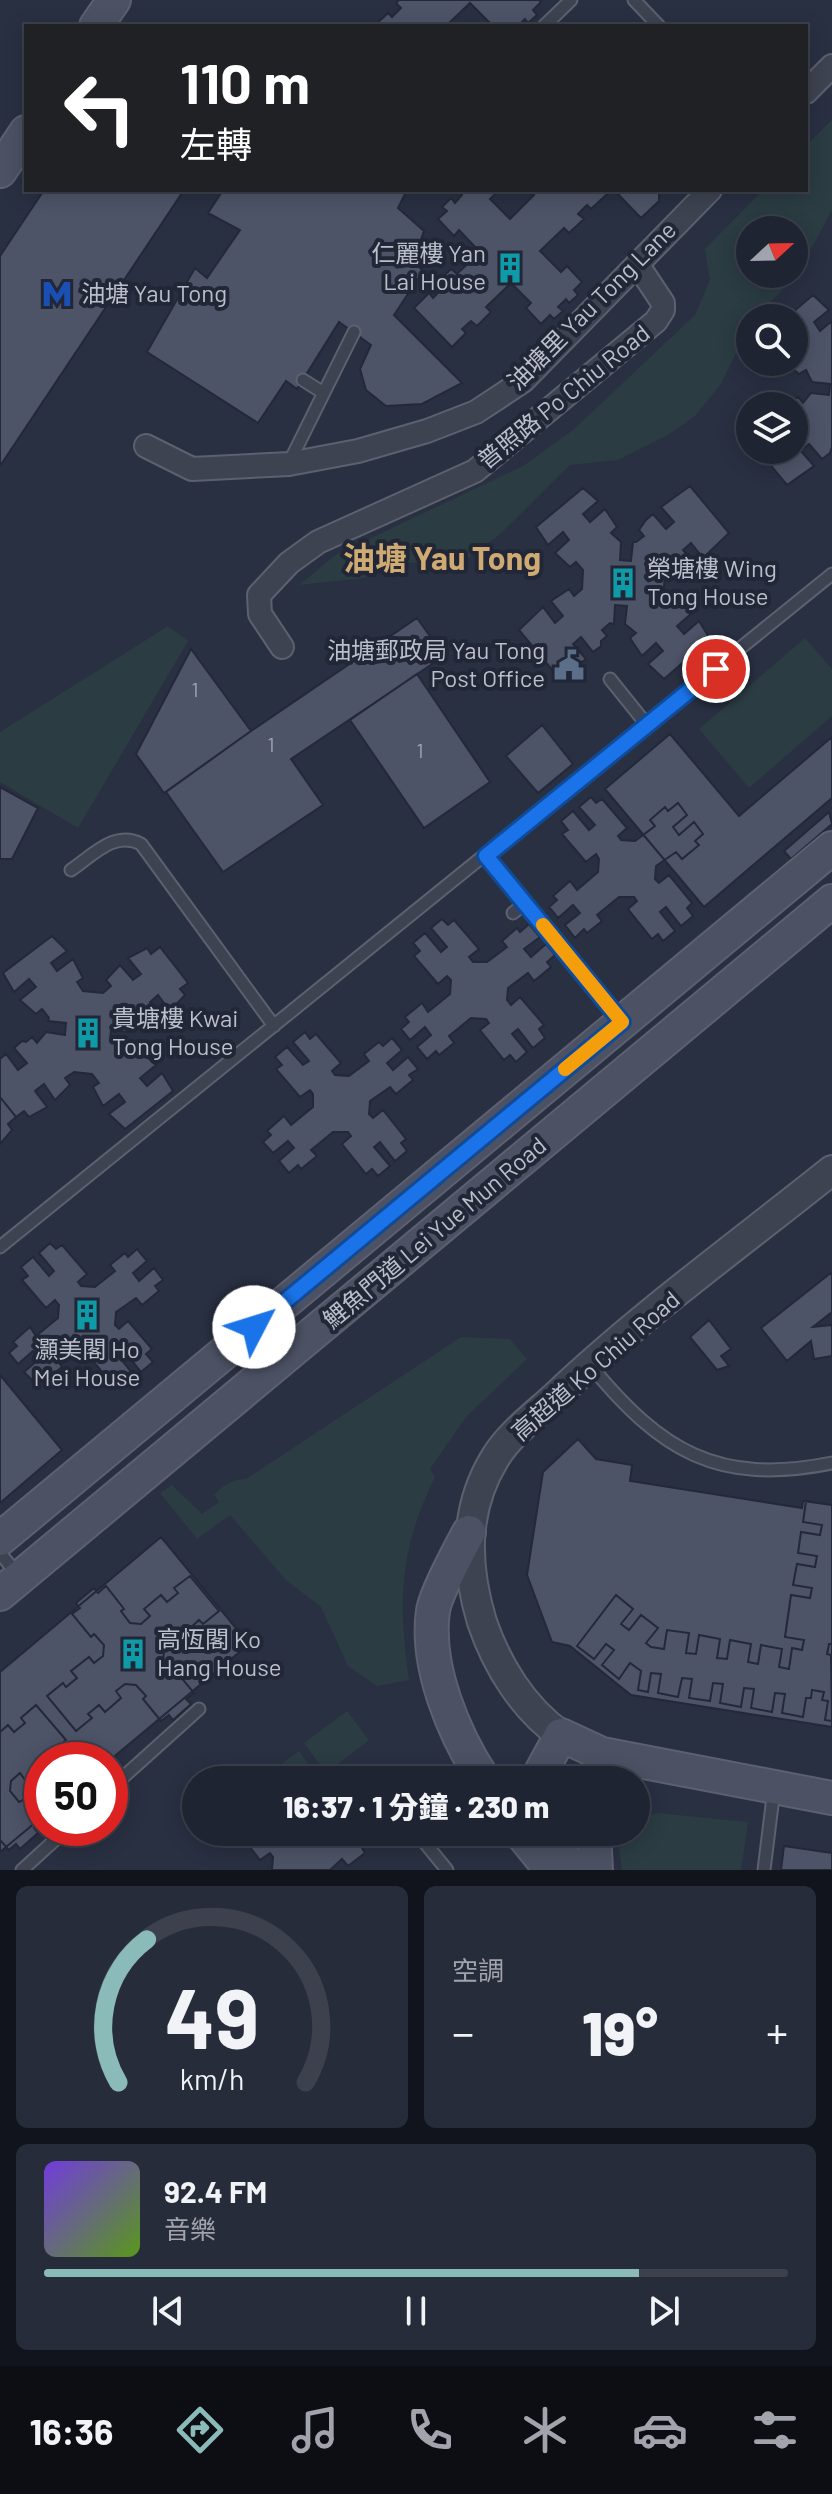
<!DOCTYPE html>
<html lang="zh-TW">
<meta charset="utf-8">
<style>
body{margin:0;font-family:Barlow,"Noto Sans TC",sans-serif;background:#272c3a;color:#f1f3f6;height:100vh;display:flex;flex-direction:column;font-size:30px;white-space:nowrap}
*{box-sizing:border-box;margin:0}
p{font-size:26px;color:#a1a4ac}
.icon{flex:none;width:44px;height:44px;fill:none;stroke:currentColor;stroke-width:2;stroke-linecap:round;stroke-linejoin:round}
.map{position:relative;height:1870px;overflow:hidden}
.panel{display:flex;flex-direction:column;gap:16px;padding:16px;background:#11141c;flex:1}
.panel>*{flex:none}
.banner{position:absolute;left:24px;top:24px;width:784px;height:168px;border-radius:0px;box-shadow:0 4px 20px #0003,0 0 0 2px #3c414d;background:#202124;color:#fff;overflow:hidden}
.needle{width:52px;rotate:68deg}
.buttons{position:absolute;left:736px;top:216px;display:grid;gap:16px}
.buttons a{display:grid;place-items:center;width:72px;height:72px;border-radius:50%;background:#1f2432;box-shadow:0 4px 20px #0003,0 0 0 2px #3c414d;font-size:40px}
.speed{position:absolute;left:24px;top:1742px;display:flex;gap:16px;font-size:40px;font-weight:700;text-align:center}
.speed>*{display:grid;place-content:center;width:104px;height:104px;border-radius:50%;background:#1f2432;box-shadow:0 4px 20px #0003,0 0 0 2px #3c414d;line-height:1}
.speed .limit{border:12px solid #d22;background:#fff;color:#111}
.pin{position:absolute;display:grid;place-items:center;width:68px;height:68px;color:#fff;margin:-34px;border:4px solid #fff;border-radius:50%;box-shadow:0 2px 8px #0007}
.me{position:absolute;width:88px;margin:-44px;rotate:50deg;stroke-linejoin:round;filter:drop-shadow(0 0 6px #0008)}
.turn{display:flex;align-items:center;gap:28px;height:168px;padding:0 24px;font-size:36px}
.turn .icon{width:104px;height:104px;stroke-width:2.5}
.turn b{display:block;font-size:56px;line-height:68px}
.big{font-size:60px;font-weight:800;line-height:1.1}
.panel .card{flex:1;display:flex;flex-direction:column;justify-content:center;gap:12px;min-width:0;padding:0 28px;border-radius:12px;background:#272c3a}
.panel .dial{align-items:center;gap:0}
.dial svg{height:208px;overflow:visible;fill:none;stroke:#3c414d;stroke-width:7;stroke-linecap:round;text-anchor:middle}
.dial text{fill:#f1f3f6;stroke:none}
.song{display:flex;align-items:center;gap:24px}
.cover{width:96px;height:96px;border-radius:12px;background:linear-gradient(135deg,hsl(260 70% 55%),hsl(90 70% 35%))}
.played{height:8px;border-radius:4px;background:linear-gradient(90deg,#8bbbb9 80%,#3c414d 80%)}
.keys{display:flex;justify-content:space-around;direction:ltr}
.heat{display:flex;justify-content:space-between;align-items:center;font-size:44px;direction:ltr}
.panel .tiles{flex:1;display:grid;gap:16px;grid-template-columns:1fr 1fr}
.card:last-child{grid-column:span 2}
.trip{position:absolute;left:182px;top:1766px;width:468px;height:80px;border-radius:40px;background:#1f2432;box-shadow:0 4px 20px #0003,0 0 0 2px #3c414d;font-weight:800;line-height:80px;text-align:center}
.tabs{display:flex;height:128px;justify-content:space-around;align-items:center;background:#0c0e14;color:#a1a4ac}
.tabs .icon{width:56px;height:56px}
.tabs .selected{color:#8bbbb9}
.tabs b{font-size:36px;color:#f1f3f6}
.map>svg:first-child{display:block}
.green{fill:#2b3c43;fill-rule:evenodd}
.building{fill:#4e5468;stroke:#242939;stroke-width:2}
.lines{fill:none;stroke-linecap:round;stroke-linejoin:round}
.service-casing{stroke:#5c606f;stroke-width:15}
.minor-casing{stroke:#5c606f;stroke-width:26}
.tertiary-casing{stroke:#5c606f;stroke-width:32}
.secondary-casing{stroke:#5c606f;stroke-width:36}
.service{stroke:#3e4351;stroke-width:11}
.minor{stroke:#3e4351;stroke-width:22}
.tertiary{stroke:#3e4351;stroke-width:28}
.secondary{stroke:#4c5164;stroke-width:32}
.route-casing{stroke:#114b97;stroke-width:20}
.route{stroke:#1a73e8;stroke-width:14}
.slow{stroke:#f59e0b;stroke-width:14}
.labels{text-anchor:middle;stroke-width:8;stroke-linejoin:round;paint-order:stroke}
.number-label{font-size:20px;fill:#a0a4b2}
.poi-label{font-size:24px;fill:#bbbecb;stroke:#222737;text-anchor:start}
.street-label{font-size:24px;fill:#bbbecb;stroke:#222737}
.district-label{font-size:32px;font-weight:bold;fill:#cfaa72;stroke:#222737}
</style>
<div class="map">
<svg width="832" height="1870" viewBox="0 0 832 1870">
<rect width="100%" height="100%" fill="#293042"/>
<path class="green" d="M832 120V210L797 275 755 318H750V324L721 384 695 416 668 435 618 460 570 465 499 535 465 560 402 563 364 578 299 585 337 554 523 466 573 430 695 315 710 280 705 249 763 190H806V146ZM794 230V274H750V230Z
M168 626 188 641 78 828 0 782V732Z
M805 638 832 669V716L749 788 699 729Z
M461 1337 510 1339 527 1359 466 1417 430 1469 435 1477C399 1551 398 1600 409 1680L377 1686 348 1666 321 1607 286 1580 230 1515 197 1539 160 1493 172 1485 202 1514 219 1502 214 1495C222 1485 234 1479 246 1479Z
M347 1711 369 1740 326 1773 304 1743Z
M299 1751 320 1780H275L269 1773Z
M657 1813 748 1822 741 1870H622L619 1849 625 1832H636V1821Z"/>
<path class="building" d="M399 0H539L541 2 533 10 537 15 528 23 525 19 518 26H487L490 23 470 3 446 26H374L388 13 392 17 401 8 396 3Z
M44 190H184L0 466V256Z
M223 190H407L398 208 424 231 413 261 423 271 394 315 462 383 422 404 386 406 366 390 360 369 371 345 339 322 297 389 286 381 258 423 147 352 195 268 207 278 240 230 208 213Z
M491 190 495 194 490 199 510 219 534 195 529 190H602L607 194 591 209 587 205 578 214 584 219 569 233 564 228 540 251 561 272 567 266 582 282 574 290 578 295 569 303 566 299 558 307 563 311 554 319 550 315 541 324 526 308 531 303 511 283 486 307 491 312 477 326 471 321 462 329 466 333 452 347 414 308 429 293 433 298 442 289 436 283 451 269 457 274 480 252 459 230 454 236 438 219 447 211 442 207 451 198 455 203 462 195 459 190Z
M614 190H659V201L641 218Z
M813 295 829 310 814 322 820 331 832 321V447L830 453 822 459 809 444 801 451 814 466 787 485 758 450H794V406H783L798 397 803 403 811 393 829 395 830 384 812 382 806 370 799 374 785 362H794V352L799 348 794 342V318H786Z
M690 486 729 533 703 558 691 543 683 550 696 565 678 576 672 570 665 577 663 596 670 604 676 599 692 613 677 626 684 634 699 621 710 639 664 679 648 664 663 651 656 643 642 656 630 638 636 633 625 624 627 606 615 605 614 624 610 623 602 630 607 636 601 641V646L593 652 581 637 573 644 586 659 578 665H574L559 678 519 630 543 607 555 623 563 616 551 601 569 589 574 596 582 589 583 570 576 562 570 567 555 553 569 540 563 532 548 545 536 527 583 488 598 501 583 514 590 522 605 509 617 527 611 533 621 542 620 560 631 561 633 542H636L644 536 639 530 646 520 653 514 666 529 674 522 661 507Z
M417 618 444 656 291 759 323 805 223 872 166 792 251 731Z
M191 649 251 731 164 793 136 754Z
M417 674 490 782 424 828 350 720Z
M542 725 573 764 538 793 506 756Z
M670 734 739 816 832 737V798L704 907 605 789Z
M0 787 38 808 12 859H0Z
M591 797 596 803 602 799 627 828 618 836 621 840 635 841 655 826 650 820 665 807 668 811 678 803 687 815 673 827 679 835 694 822 703 834 695 841 699 845 682 859 676 852 656 866 655 879 659 883 669 875 692 903 687 908 693 916 681 926 666 907 660 912 675 931 663 941 658 934 652 939 628 909 637 901 634 897H619L597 915 602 921 587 933 584 929 575 938 565 925 580 913 573 905 558 918 549 907 557 900 553 896 570 881 577 890 598 872 599 859 596 854 586 862 562 834 568 830 561 821 573 811 589 830 595 825 579 807Z
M829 812 832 824 791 859 784 851Z
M442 919 448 925 454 920 479 949 469 957 473 962H487L507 947 502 941 517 928 520 932 529 924 540 937 524 949 531 957 546 944 555 955 547 962 551 967 534 981 528 973 508 988 507 1000 511 1005 520 997 544 1025 539 1029 545 1038 533 1048 518 1029 512 1034 527 1052 516 1062 510 1055 504 1060 480 1030 489 1023 486 1019 471 1018 449 1036 454 1043 439 1055 436 1051 427 1059 417 1047 431 1035 425 1027 410 1040 401 1029 409 1022 405 1017 422 1003 428 1012 450 994 451 980 447 976 438 984 414 956 420 951 413 943 425 933 441 952 447 947 431 928Z
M52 936 67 951 51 963 57 971 73 959 83 978 77 982 83 991 103 993 111 986 106 980 120 965 133 980 141 974 128 958 147 948 151 954 160 947 188 983 180 989 185 995 170 1011 158 995 150 1002 162 1017 154 1023 144 1028 139 1021 130 1028 129 1032 111 1030 110 1041 128 1044 134 1055 140 1051 156 1065 140 1078 147 1086 162 1073 173 1091 125 1129 109 1114 125 1102 119 1094 103 1106 93 1087 99 1083 92 1074 74 1072 65 1078 70 1085 55 1100 44 1084 35 1091 47 1107 29 1117 24 1111 16 1117 0 1097V1059L6 1054 18 1070 27 1063 14 1048 22 1041 26 1042 32 1037 37 1043 46 1032 65 1035 66 1023 48 1021 49 1018 42 1009 36 1014 20 1000 36 987 29 979 14 992 3 973Z
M305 1032 310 1039 316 1034 341 1063 332 1071 335 1075 349 1076 369 1061 364 1054 379 1042 383 1046 392 1038 402 1050 387 1063 393 1070 408 1057 418 1069 409 1075 413 1080 396 1094 390 1087 370 1101 369 1114 373 1118 383 1110 406 1139 401 1143 407 1151 395 1161 380 1142 374 1147 390 1166 378 1176 372 1169 366 1174 342 1144 351 1136 348 1132H333L311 1150 317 1156 301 1169 298 1165 289 1173 279 1161 294 1148 288 1141 273 1153 263 1142 271 1135 267 1131 284 1116 291 1125 313 1107V1094L310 1090 300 1097 276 1069 282 1065 275 1057 287 1047 303 1065 309 1061 293 1042Z
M0 1097 16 1117 8 1124 12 1130 0 1144Z
M50 1243 56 1249 62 1245 87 1274 78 1282 81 1286 95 1287 115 1271 110 1265 125 1253 128 1257 137 1249 147 1261 133 1273 139 1281 154 1268 163 1280 155 1286 159 1291 142 1305 136 1298 116 1312 115 1325 119 1329 128 1321 152 1349 146 1354 153 1362 141 1372 126 1353 120 1358 135 1377 123 1386 118 1379 112 1384 88 1355 97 1347 94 1343H79L57 1360 62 1367 47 1379 44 1375 35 1383 24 1372 39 1359 33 1351 18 1364 9 1353 17 1346 13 1342 30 1327 36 1336 58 1318 59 1305 55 1300 46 1308 22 1280 28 1276 21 1267 33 1257 49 1276 54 1271 39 1253Z
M832 1272V1312L813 1327 832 1325V1356L814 1359 811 1341 787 1361 761 1328Z
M709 1320 731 1349 721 1356 729 1366 717 1370 690 1337Z
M0 1375 62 1450 0 1503Z
M578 1439 596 1459 632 1465 630 1481 802 1508 803 1501 832 1505V1727L631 1695 570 1646 552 1642 527 1575 543 1472Z
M806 1501 832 1505V1644H829L827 1654 831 1655 832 1721 825 1720 828 1701 822 1700 824 1692 812 1690 811 1698H806L803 1717 782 1713 785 1694 775 1693 772 1712 751 1708 754 1689 744 1688 741 1707 720 1703 723 1684 713 1683 710 1701 689 1698 692 1679 682 1678 678 1697 658 1693 661 1674 651 1673 648 1692 638 1690 641 1671 630 1663 619 1679 602 1665 614 1650 606 1644 594 1659 577 1646 616 1595 633 1609 621 1624 629 1630 641 1615 658 1628 646 1643 651 1647 664 1649 667 1630 689 1633 686 1653 696 1654 699 1635 720 1639 717 1658 727 1659 730 1640 751 1644 748 1662 758 1664 761 1645 782 1649 779 1667 789 1669 792 1648 802 1650 804 1640 785 1637 791 1595 810 1598 812 1588 793 1585 797 1564 815 1567 817 1556 798 1553 801 1532 820 1535 822 1525 803 1522Z
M161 1537 249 1644 110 1760H42V1817L0 1852V1672Z
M190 1576 219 1611 203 1624 199 1620 189 1629 195 1636 178 1650 172 1644 164 1651 163 1662 172 1673 175 1670 194 1693 186 1699 191 1704 173 1720 169 1715 161 1721 143 1699 146 1696 136 1685 125 1684 116 1691 121 1698 105 1712 99 1705 88 1714 92 1718 76 1731 47 1696 63 1683 66 1687 77 1678 71 1671 89 1657 94 1663 103 1656 104 1645 94 1634 91 1637 72 1614 80 1608 76 1603 94 1588 98 1593 106 1586 124 1609 121 1611 130 1623 141 1624 150 1616 144 1609 161 1595 167 1602 178 1593 174 1588Z
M36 1705 66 1740 50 1754 47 1750 36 1759 42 1765 25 1780 20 1773 11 1781 10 1791 19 1802 23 1800 41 1822 34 1828 38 1833 20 1849 16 1844 9 1850 0 1840V1732L8 1725 14 1732 25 1723 21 1718Z
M238 1832H297L293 1835 296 1840 311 1841 322 1832H343L339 1835 346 1842 359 1832H363L370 1842 362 1848 365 1853 348 1866 342 1859 330 1870H272L273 1857 270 1853 260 1860Z
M784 1846 832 1853V1870H781Z"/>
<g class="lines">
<g class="service-casing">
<path id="service" d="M634 0 659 26
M544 26 571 0
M303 380 322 392
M289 463 354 332
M610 679 647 725
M486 856 620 1020
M71 870C93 855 115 830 141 844L274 1026
M513 913 525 903
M0 1247 832 574
M590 1365C661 1451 717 1486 832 1463
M0 1553 17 1574
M110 1789 199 1709
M425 1843 447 1870
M22 1870 68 1828
M764 1870 774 1789"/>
</g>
<g class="minor-casing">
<path id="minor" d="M806 92 832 66
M146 446 192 469 289 464 358 451 427 431 476 412 523 381 710 190
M282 647 260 614 259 595 289 563 318 542 475 471 656 321 663 310V303L637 264"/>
</g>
<g class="tertiary-casing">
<path id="tertiary" d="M561 1735C523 1708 497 1666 482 1622 465 1566 463 1510 495 1458 510 1433 538 1413 559 1393 644 1313 741 1243 832 1170"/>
</g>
<g class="secondary-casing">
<path id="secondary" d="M96 26 114 0
M0 171 26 132
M469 1532C460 1549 435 1595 433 1611 425 1666 454 1735 484 1780
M0 1539 832 848
M0 1594 832 901
M540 1780 541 1772 561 1735 602 1754 832 1798
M520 1832 551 1870
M551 1832 559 1851 574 1870
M594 1832 596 1870"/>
</g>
<use href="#service" class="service"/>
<use href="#minor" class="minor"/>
<use href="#tertiary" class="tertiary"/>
<use href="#secondary" class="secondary"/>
</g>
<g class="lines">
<g class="route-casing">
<path id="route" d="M254 1327 622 1022 486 856 716 669"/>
</g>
<use href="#route" class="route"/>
<path class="slow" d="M543 925 622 1022 565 1069"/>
</g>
<defs>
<g id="building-bare" transform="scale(2.4)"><path d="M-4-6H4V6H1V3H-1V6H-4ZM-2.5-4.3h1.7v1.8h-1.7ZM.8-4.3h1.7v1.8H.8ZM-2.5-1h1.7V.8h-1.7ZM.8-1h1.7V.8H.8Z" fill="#0f9aa8" stroke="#222737" stroke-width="2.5" paint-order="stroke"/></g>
<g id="metro-bare" transform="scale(2.4)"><path d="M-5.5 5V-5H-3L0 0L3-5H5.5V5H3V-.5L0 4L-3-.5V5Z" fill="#1a4fb4" stroke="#222737" stroke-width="2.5" paint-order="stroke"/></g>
<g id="civic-bare" transform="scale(2.4)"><path d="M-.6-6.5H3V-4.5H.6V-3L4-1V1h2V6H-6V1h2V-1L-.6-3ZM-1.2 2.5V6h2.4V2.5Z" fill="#5c6f8a" stroke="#222737" stroke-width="2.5" paint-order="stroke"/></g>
</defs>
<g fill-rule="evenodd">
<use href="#building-bare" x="510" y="268"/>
<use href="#metro-bare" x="57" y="294"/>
<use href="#building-bare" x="623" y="583"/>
<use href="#civic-bare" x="569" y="665"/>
<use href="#building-bare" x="88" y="1033"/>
<use href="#building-bare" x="87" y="1315"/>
<use href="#building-bare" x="133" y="1654"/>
</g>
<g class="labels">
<g class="number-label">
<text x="195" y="697">1</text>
<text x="271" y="752">1</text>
<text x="420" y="758">1</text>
</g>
<g class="poi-label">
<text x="486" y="262" text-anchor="end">仁麗樓 Yan<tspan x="486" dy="28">Lai House</tspan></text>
<text x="81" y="302">油塘 Yau Tong</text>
<text x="647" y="577">榮塘樓 Wing<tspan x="647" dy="28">Tong House</tspan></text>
<text x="545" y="659" text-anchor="end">油塘郵政局 Yau Tong<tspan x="545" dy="28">Post Office</tspan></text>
<text x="112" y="1027">貴塘樓 Kwai<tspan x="112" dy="28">Tong House</tspan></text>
<text x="87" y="1358" text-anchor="middle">灝美閣 Ho<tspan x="87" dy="28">Mei House</tspan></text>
<text x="157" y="1648">高恆閣 Ko<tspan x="157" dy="28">Hang House</tspan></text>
</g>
<g class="street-label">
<text transform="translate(592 306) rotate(-45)" y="8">油塘里 Yau Tong Lane</text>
<text transform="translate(564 397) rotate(-39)" y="8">普照路 Po Chiu Road</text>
<text transform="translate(435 1233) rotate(-40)" y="8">鯉魚門道 Lei Yue Mun Road</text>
<text transform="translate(596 1366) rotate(-41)" y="8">高超道 Ko Chiu Road</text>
</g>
<g class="district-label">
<text x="442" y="570">油塘 Yau Tong</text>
</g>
</g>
</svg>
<div class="buttons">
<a><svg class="needle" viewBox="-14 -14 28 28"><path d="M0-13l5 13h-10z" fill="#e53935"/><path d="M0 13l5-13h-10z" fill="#a1a4ac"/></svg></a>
<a><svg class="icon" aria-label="search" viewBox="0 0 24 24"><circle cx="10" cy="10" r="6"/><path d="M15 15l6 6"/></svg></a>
<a><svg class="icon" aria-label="layers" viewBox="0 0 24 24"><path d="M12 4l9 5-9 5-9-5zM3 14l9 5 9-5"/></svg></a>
</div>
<div class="speed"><div class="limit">50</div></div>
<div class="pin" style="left:716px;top:669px;background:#d93025"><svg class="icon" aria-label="arrive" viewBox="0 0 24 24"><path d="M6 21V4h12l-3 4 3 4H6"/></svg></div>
<svg class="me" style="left:254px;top:1327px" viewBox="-20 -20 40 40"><circle r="19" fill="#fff"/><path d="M0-13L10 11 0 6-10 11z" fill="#1a73e8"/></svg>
<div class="trip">16:37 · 1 分鐘 · 230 m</div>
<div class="banner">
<div class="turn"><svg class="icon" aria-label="left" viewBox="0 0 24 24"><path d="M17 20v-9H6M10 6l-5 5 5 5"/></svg><div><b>110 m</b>左轉</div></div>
</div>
</div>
<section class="panel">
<div class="tiles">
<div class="card dial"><svg viewBox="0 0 100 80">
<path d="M14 69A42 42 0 1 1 86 69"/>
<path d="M14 69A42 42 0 0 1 25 14" stroke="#8bbbb9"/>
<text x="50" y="56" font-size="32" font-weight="700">49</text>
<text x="50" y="72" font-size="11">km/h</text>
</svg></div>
<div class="card"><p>空調</p>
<div class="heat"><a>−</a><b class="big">19°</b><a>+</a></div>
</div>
<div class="card">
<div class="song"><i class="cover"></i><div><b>92.4 FM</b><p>音樂</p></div></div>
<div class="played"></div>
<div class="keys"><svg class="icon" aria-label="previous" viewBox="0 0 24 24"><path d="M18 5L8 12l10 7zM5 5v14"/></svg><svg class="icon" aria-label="pause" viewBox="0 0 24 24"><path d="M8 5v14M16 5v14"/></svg><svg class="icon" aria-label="next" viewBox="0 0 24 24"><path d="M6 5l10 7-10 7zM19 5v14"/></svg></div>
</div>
</div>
</section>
<nav class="tabs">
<b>16:36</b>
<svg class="icon selected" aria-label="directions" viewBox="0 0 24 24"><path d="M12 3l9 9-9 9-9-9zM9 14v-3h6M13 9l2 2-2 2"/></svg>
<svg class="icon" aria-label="music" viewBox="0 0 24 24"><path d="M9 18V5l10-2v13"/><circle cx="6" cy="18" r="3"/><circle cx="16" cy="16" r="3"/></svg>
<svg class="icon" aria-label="phone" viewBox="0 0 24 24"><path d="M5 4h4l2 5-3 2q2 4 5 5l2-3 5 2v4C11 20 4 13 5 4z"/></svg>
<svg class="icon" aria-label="climate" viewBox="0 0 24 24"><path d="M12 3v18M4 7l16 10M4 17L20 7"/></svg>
<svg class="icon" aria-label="car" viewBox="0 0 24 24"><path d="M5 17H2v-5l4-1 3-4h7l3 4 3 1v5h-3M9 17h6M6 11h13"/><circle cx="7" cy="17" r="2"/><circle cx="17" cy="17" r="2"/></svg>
<svg class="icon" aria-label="filters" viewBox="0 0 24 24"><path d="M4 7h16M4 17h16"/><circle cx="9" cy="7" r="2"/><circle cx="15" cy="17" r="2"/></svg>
</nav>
